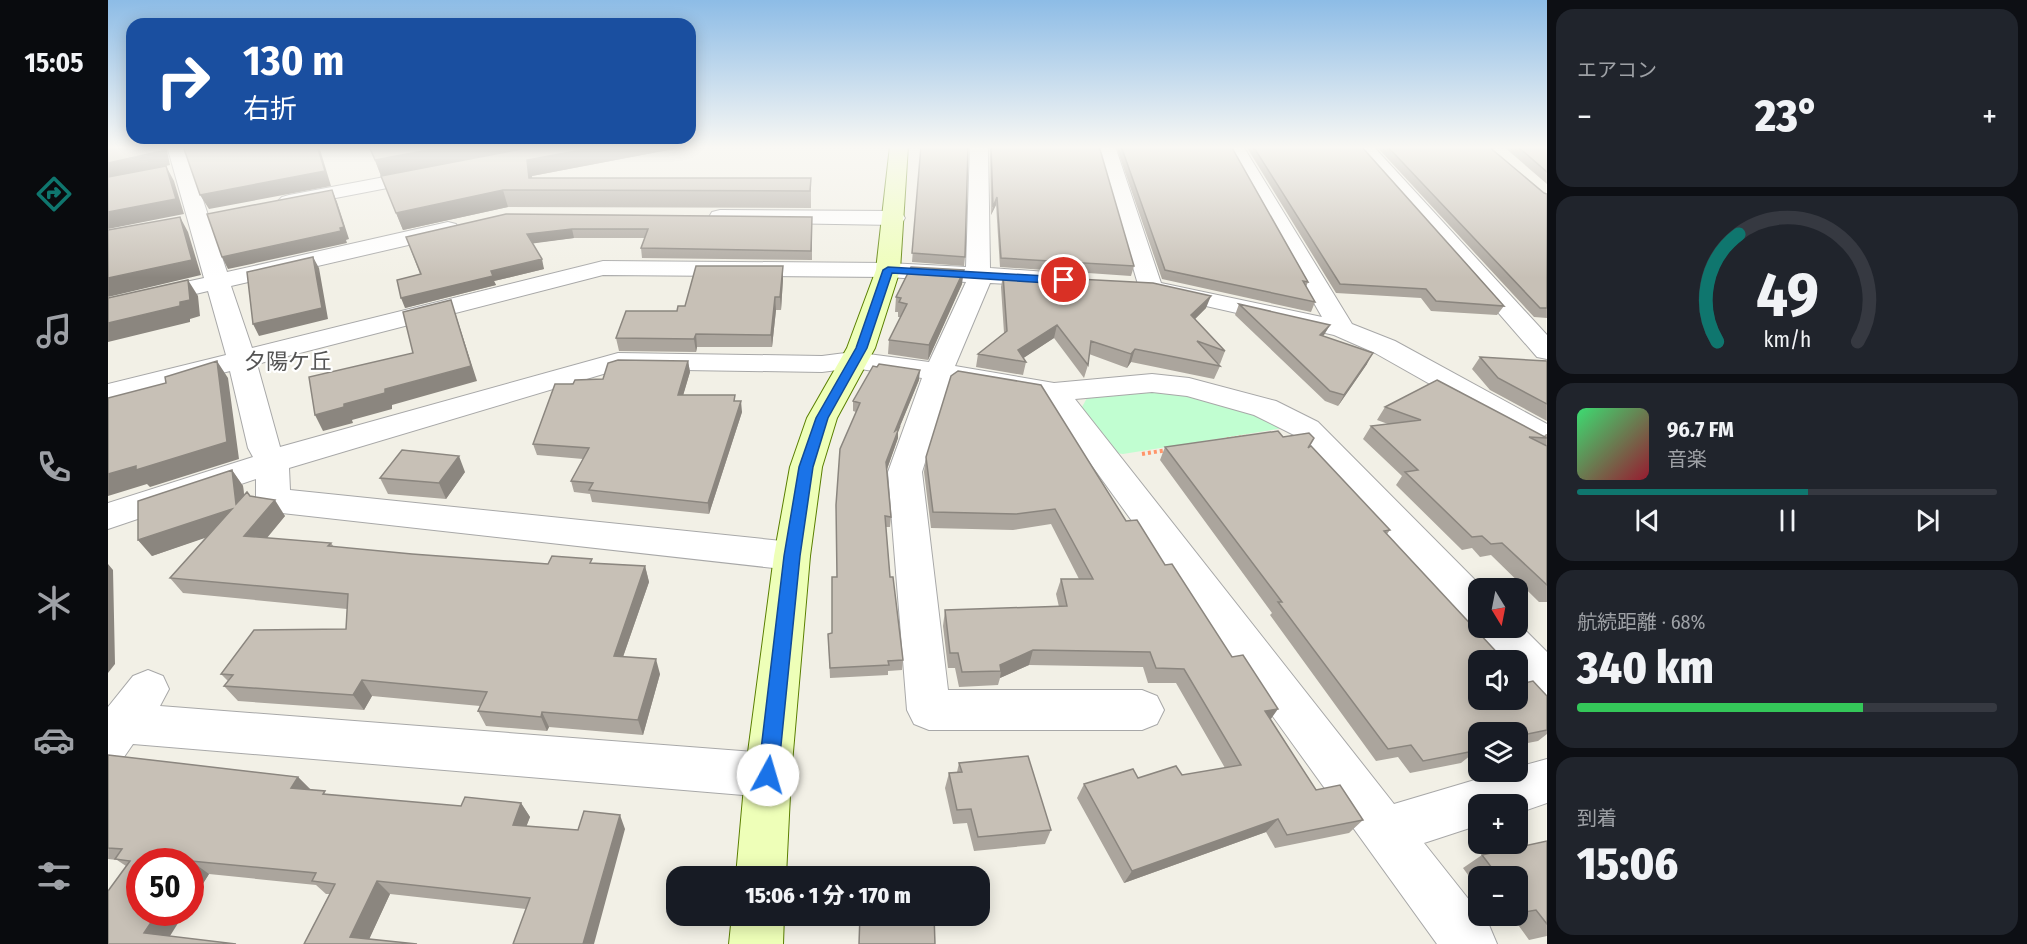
<!DOCTYPE html>
<html lang="ja">
<meta charset="utf-8">
<style>
body{margin:0;font-family:"Fira Sans Condensed","Noto Sans JP",sans-serif;background:#20242c;color:#f1f3f6;height:100vh;display:flex;flex-direction:column;font-size:22px;white-space:nowrap}
*{box-sizing:border-box;margin:0}
p{font-size:20px;color:#9ea1a6}
.icon{flex:none;width:33px;height:33px;fill:none;stroke:currentColor;stroke-width:2;stroke-linecap:round;stroke-linejoin:round}
.map{position:relative;flex:1;overflow:hidden}
.drawer{display:flex;flex-direction:column;gap:9px;padding:9px;background:#0d0f14;width:480px}
.drawer>*{flex:none}
.guide{position:absolute;left:18px;top:18px;width:570px;height:126px;border-radius:18px;box-shadow:0 3px 15px #0003;background:#1a4fa0;color:#fff;overflow:hidden}
.needle{width:39px;rotate:170deg}
.controls{position:absolute;left:1360px;top:578px;display:grid;gap:12px}
.controls a{display:grid;place-items:center;width:60px;height:60px;border-radius:12px;background:#171b24;box-shadow:0 3px 15px #0003;font-size:30px}
.speed{position:absolute;left:18px;top:848px;display:flex;gap:12px;font-size:30px;font-weight:700;text-align:center}
.speed>*{display:grid;place-content:center;width:78px;height:78px;border-radius:50%;background:#171b24;box-shadow:0 3px 15px #0003;line-height:1}
.speed .limit{border:9px solid #d22;background:#fff;color:#111}
.pin{position:absolute;display:grid;place-items:center;width:51px;height:51px;color:#fff;margin:-26px;border:3px solid #fff;border-radius:50%;box-shadow:0 2px 6px #0007}
.me{position:absolute;width:66px;margin:-33px;rotate:6deg;stroke-linejoin:round;filter:drop-shadow(0 0 4px #0008)}
.turn{display:flex;align-items:center;gap:21px;height:126px;padding:0 18px;font-size:27px}
.turn .icon{width:78px;height:78px;stroke-width:2.5}
.turn b{display:block;font-size:42px;line-height:51px}
.big{font-size:45px;font-weight:800;line-height:1.1}
.drawer .card{flex:1;display:flex;flex-direction:column;justify-content:center;gap:9px;min-width:0;padding:0 21px;border-radius:18px;background:#20242c}
.drawer .dial{align-items:center;gap:0}
.dial svg{height:156px;overflow:visible;fill:none;stroke:#363941;stroke-width:7;stroke-linecap:round;text-anchor:middle}
.dial text{fill:#f1f3f6;stroke:none}
.song{display:flex;align-items:center;gap:18px}
.cover{width:72px;height:72px;border-radius:9px;background:linear-gradient(135deg,hsl(140 70% 55%),hsl(350 70% 35%))}
.played{height:6px;border-radius:3px;background:linear-gradient(90deg,#0f766e 55%,#363941 55%)}
.keys{display:flex;justify-content:space-around;direction:ltr}
.heat{display:flex;justify-content:space-between;align-items:center;font-size:33px;direction:ltr}
.charge{height:9px;border-radius:4px;background:linear-gradient(90deg,#34c759 68%,#363941 0)}
.trip{position:absolute;left:558px;top:866px;width:324px;height:60px;border-radius:18px;background:#171b24;box-shadow:0 3px 15px #0003;font-weight:800;line-height:60px;text-align:center}
main{display:flex;flex:1;min-height:0}
.tabs{display:flex;flex-direction:column;width:108px;justify-content:space-around;align-items:center;background:#090b0e;color:#9ea1a6}
.tabs .icon{width:42px;height:42px}
.tabs .active{color:#0f766e}
.tabs b{font-size:27px;color:#f1f3f6}
.map>svg:first-child{display:block}
.park{fill:#c1fed1}
.lines{fill:none;stroke-linecap:round;stroke-linejoin:round}
.street-casing{stroke:#a8a8a8;stroke-width:2}
.secondary-casing{stroke:#5a7f00;stroke-width:2}
.path-far1{stroke:#ff956a;stroke-width:3;stroke-dasharray:2 2;stroke-linecap:butt}
.path{stroke:#ff956a;stroke-width:4;stroke-dasharray:3 3;stroke-linecap:butt}
.street{fill:#fff;fill-rule:evenodd}
.secondary{fill:#eeffb8;fill-rule:evenodd}
.wall{fill:#aba59d}
.shaded-wall{fill:#8b867f}
.building{fill:#c7c0b6;stroke:#8b867f;stroke-width:1.5}
.route{fill:#1a73e8;stroke:#114b97;stroke-width:1.5}
.labels{text-anchor:middle;stroke-width:4.5;stroke-linejoin:round;paint-order:stroke}
.neighbourhood-label{font-size:22px;fill:#545454;stroke:#fff}
</style>
<main>
<nav class="tabs">
<b>15:05</b>
<svg class="icon active" aria-label="directions" viewBox="0 0 24 24"><path d="M12 3l9 9-9 9-9-9zM9 14v-3h6M13 9l2 2-2 2"/></svg>
<svg class="icon" aria-label="music" viewBox="0 0 24 24"><path d="M9 18V5l10-2v13"/><circle cx="6" cy="18" r="3"/><circle cx="16" cy="16" r="3"/></svg>
<svg class="icon" aria-label="phone" viewBox="0 0 24 24"><path d="M5 4h4l2 5-3 2q2 4 5 5l2-3 5 2v4C11 20 4 13 5 4z"/></svg>
<svg class="icon" aria-label="climate" viewBox="0 0 24 24"><path d="M12 3v18M4 7l16 10M4 17L20 7"/></svg>
<svg class="icon" aria-label="car" viewBox="0 0 24 24"><path d="M5 17H2v-5l4-1 3-4h7l3 4 3 1v5h-3M9 17h6M6 11h13"/><circle cx="7" cy="17" r="2"/><circle cx="17" cy="17" r="2"/></svg>
<svg class="icon" aria-label="filters" viewBox="0 0 24 24"><path d="M4 7h16M4 17h16"/><circle cx="9" cy="7" r="2"/><circle cx="15" cy="17" r="2"/></svg>
</nav>
<div class="map">
<svg width="1439" height="944" viewBox="0 0 1439 944">
<rect width="100%" height="100%" fill="#f2f0e6"/>
<path class="park" d="M1046 391C1094 395 1135 404 1176 428L1015 454 1008 453 974 407 979 398Z"/>
<g class="lines">
<g class="street-casing">
<path id="street" d="M59 146H77L119 272 340 222 348 224 351 229 348 234 123 286 144 348 495 261 780 263 858 267 862 146H880L882 268 939 272 948 274 951 279 948 284 939 286 882 283 847 366 946 383 1044 374 1081 378 1168 401 1210 422 1375 588H1371V627H1410V623L1439 652V698L1424 693 1410 678V660H1394L1374 639 1368 627 1369 624 1357 620 1188 436 1146 415 1079 396 1044 392 967 399 1286 804 1397 771H1410V767L1439 759V803L1410 813V804H1371V825L1316 843 1381 925 1389 944H1329L936 399 842 382 814 472 840 690H1034L1049 696 1056 710 1049 724 1034 730H821L806 724 799 710 780 472 814 378 745 368 714 372 512 369 181 468 182 490 684 542 697 546 702 556 697 566 684 570 165 512 153 509 148 500V479L0 529V503L145 457 140 448 122 371 0 402V384L118 355 100 291 0 315V299L96 278ZM495 275 780 277 858 282 821 362 745 352 714 356 510 353 172 447 149 364Z
M989 146H1007L1053 283 1214 317 1116 146H1135L1244 324 1287 341 1439 424V447L1428 444 1267 353 1226 335 1032 291Z
M1245 146H1265L1439 335V359L1429 357Z
M319 169 326 171 329 175 326 179 181 207 174 205 170 201 174 197 181 195Z
M612 210 786 211 794 213 797 218 794 223 786 225 604 222 601 217 604 212Z
M40 670 55 676 61 689 52 706 660 753 676 759 683 775 676 791 660 797 25 744 16 757 0 763V707L25 676Z"/>
</g>
<g class="secondary-casing">
<path id="secondary" d="M782 146H800L792 270 767 348 729 418 714 467 702 556 683 775 678 876H628L637 775 666 556 682 467 699 418 739 348 768 270Z
M624 915H676L675 944H621Z"/>
</g>
<path class="path-far1" d="M1119 439 1139 436"/>
<path class="path" d="M1034 454 1059 450"/>
<use href="#street" class="street"/>
<use href="#secondary" class="secondary"/>
</g>
<path class="wall" d="M261 146H581L424 176V178H703V208L400 207 295 230Z
M813 146 857 257 856 266 804 262Z
M882 146H991L1026 266 1023 276 892 267 888 205 883 215Z
M1008 146H1123L1200 282 1198 287 1207 302 1203 312 1054 279Z
M1138 146H1253L1396 306 1389 315 1323 311 1313 298 1228 293Z
M1268 146H1380L1436 193 1439 194V318L1426 317Z
M1395 146H1439V184Z
M704 217V260L534 258 533 248 537 238H466L424 243 436 269 386 281 388 285 297 308 312 274 298 237Z
M895 275 1098 308 1087 319 1117 351 1112 364 1109 363 1112 366 1106 379 1023 362 1019 368 981 354 980 365 976 378 946 338 915 358 918 362 915 375 868 367 870 354 896 333 893 287Z
M675 279 673 310H668L664 347H589L588 352 511 351 508 338 569 311 577 306Z
M854 284 820 360 780 354 781 340 793 317H790V312H787L788 297Z
M1131 304 1222 325 1215 336 1259 364 1230 406 1217 401 1127 315Z
M1372 357 1439 361V421L1382 390 1364 369Z
M580 361 582 372 575 395 627 401 634 412 601 514 484 502 482 494 466 492 463 481 475 459 429 455 425 444 465 384 495 379Z
M811 380 790 431V438L779 469 783 517 782 527H778L782 577 795 660 794 670 780 671V675L722 678 720 634 724 633 729 577 748 412 745 411V401Z
M1277 407 1436 436 1438 434H1439V602H1431L1383 555 1372 557 1364 548 1354 550 1288 485 1294 476 1255 439 1263 426 1280 424 1269 420Z
M1175 437 1201 447 1282 530 1279 534 1417 683 1439 696V734L1430 741 1410 745V732H1371V753L1363 755 1353 763 1302 773 1290 757 1268 761 1162 615 1164 613 1052 460 1057 447Z
M818 457 1018 521 1057 565 1163 720 1208 790 1255 820 1241 833 1167 848 1158 832 1016 883 969 798 976 784 1030 778 1074 775 1117 768 1068 683H1040L1035 667 921 665 892 678 890 685 851 687 847 668H840L835 626 837 610 951 607 948 594 953 579H971L943 524 905 530 823 528 816 472Z
M124 470 135 486 136 495 142 496 177 516 159 538 223 543 226 547 304 554 440 564 485 563 537 566 541 582 515 657 552 674 535 735 441 727 439 731 378 726 370 711 372 706 264 696 256 710 130 701 116 686 120 681 113 674 238 629 239 609 75 593 62 578 98 537 44 556 30 540Z
M357 472 338 499 280 494 272 478Z
M0 755 190 777 202 789 221 795 353 806 413 803 422 817 418 826 470 830 517 829 418 909 282 894 261 939 196 944 222 894H218L208 885 101 874 82 904V861L0 944 18 866 9 860 0 859Z
M851 763 943 830 937 844 866 851 859 823 845 824 837 788 841 773 849 772Z
M1439 841V936L1421 940 1408 922 1396 925 1389 915H1410V876H1371V890L1355 868 1374 855Z"/>
<path class="shaded-wall" d="M53 146H58L62 165 0 179V163Z
M209 146H211L223 186 101 209 92 195Z
M341 146H428L273 176 267 160Z
M494 146H581L424 176 425 190 421 178 419 160Z
M58 166 66 181 76 214 0 229V212Z
M224 190 229 202 241 239 238 240 239 243 120 269 114 257Z
M395 190 400 207 295 230 288 213Z
M889 197 888 205 883 215 885 207Z
M72 217 80 232 93 275 0 297V278Z
M464 229 466 238 421 244 419 234Z
M205 257 211 268 220 319 151 336 145 324Z
M434 259 436 269 386 281 388 285 297 308 293 298 383 271Z
M675 266V279L673 310 672 297Z
M856 270 854 284 820 360 821 345Z
M80 280 90 296 92 316 82 319V322L0 342V323L72 302Z
M1103 296 1098 308 1078 328 1083 315Z
M667 297 668 310 664 347 663 335Z
M343 300 369 381 284 405V409L244 420 245 423 215 431 207 415 277 389 363 366Z
M949 325 946 338 911 361 910 350Z
M1222 325 1216 335 1206 345 1212 335Z
M588 334 589 347 588 352 586 339Z
M1027 349 1023 362 1019 368 1023 354Z
M1265 353 1259 364 1230 406 1236 395Z
M109 361 120 378 131 459 42 487 39 484 0 496V474Z
M580 361 582 372 572 406 570 395Z
M812 370 811 380 790 431V438L778 472V462L787 431Z
M633 401 634 412 601 514 600 503Z
M351 456 357 472 338 499 331 483Z
M124 470 135 486 139 519 128 504Z
M167 500 177 516 147 552 136 536Z
M124 509 135 525 44 556 30 540Z
M0 564 5 570 7 664 0 673Z
M537 566 541 582 510 671 506 656Z
M925 650 921 665 892 678 893 671 892 665Z
M548 659 552 674 535 735 530 720Z
M254 680 264 696 256 710 245 695Z
M1170 709 1160 723 1157 711Z
M434 712 441 727 439 731 433 717Z
M190 777 204 791 183 788Z
M413 803 422 817 414 838 405 825Z
M512 815 517 829 486 944H475Z
M1170 819 1158 832 1016 883 1024 871Z
M83 861 101 874 82 904V862Z
M269 881 282 894 259 944 242 937Z
M50 912H77L57 944 36 933Z"/>
<path class="building" d="M0 146H53L54 151 0 163Z
M75 146H209L217 171 92 195Z
M261 146H341L267 160Z
M429 146H494L419 160 421 178H703L702 191 395 190 288 213 273 176Z
M813 146H860L857 257 804 253Z
M883 146H991L1026 266 893 258 889 197 885 207Z
M1013 146H1123L1200 282 1195 281 1207 302 1057 270Z
M1145 146H1253L1396 306 1328 301 1318 289 1232 284Z
M1279 146H1380L1436 193 1439 194V308H1432Z
M1409 146H1439V172Z
M58 166 68 199 0 212V177Z
M224 190 236 227 232 228 233 231 114 257 99 214Z
M398 214 704 217 703 251 533 248 540 229H464L419 234 434 259 383 271 385 276 293 298 289 280 313 274 298 237Z
M72 217 84 260 0 278V230Z
M205 257 214 308 145 324 139 272Z
M588 266H675L672 297H667L663 335 588 334 586 339 508 338 518 311H569L570 306H577Z
M803 267 856 270 821 345 781 340 799 304 791 302 793 298 788 297Z
M895 275 1045 283 1103 296 1083 315 1117 351 1089 341 1112 366 1027 349 1023 354 983 341 980 365 949 325 910 350 918 362 870 354 899 331Z
M80 280 82 300 72 302V306L0 323V298Z
M343 300 363 366 277 389V393L236 404V407L207 415 201 377 305 353 295 312Z
M1131 304 1222 325 1212 335 1265 353 1236 395 1222 391Z
M1372 357 1439 361V404L1390 378Z
M510 360 580 361 570 395H627L626 401H633L600 503 481 490 485 483 463 481 481 448 425 444 447 384H465L467 380 495 379 500 363Z
M109 361 119 442 28 470V466L0 474V398L58 383 57 377Z
M771 364 812 370 787 431 791 428 778 462 783 517 777 516 782 577H785L795 660 780 661 781 665 722 668 720 634 724 633V577H729L728 505 732 449 752 403 745 401 765 366 769 367Z
M850 371 933 385 1018 521 1029 520 1057 565 1064 564 1124 657 1135 655 1170 709 1157 711 1208 790 1232 785 1255 820 1179 835 1170 819 1024 871 976 784 1025 769 1030 778 1068 766 1074 775 1133 765 1076 669 1048 668 1042 652 925 650 892 665 893 671 854 672 850 653H842L837 610 959 606 953 579H985L947 509 908 514 825 512 818 457 843 376Z
M1329 380 1439 438 1421 437 1439 446V585L1394 543 1383 544 1374 536 1364 537 1297 472 1310 470 1263 426 1313 420 1277 407Z
M1170 431 1175 437 1201 433 1206 438 1200 448 1203 446 1282 530 1276 531 1396 660H1371V699H1410V675L1417 683 1425 681 1439 696V730L1410 736V732H1371V743L1362 745 1366 751 1315 761 1303 745 1280 749 1170 602H1174L1057 447Z
M294 450 351 456 331 483 272 478Z
M124 470 128 504 139 492 142 496 167 500 136 536 223 543 220 546 304 554 440 564 444 556 484 559 482 563 537 566 506 656 548 659 530 720 434 712 433 717 370 711 379 692 254 680 245 695 116 686 125 675 113 674 146 630 238 629 240 594 62 578 124 509 30 540V501Z
M0 755 190 777 183 788 217 791 215 794 353 806 357 797 413 803 405 825 470 830 476 811 512 815 475 944H478H405L422 898 269 881 242 937 309 944H196L227 884 204 881 208 873 83 861 82 862V861H32V912H50L36 933 128 944H0V891L22 861 7 859 14 849 0 848Z
M920 756 943 830 870 837 863 809 849 810 841 773 854 772 851 763Z
M1439 841V924L1428 910 1417 912 1410 903V876H1390L1374 855Z
M752 915H826L827 944H751Z"/>
<linearGradient id="sky" x2="0" y2="1"><stop stop-color="#8dbce6"/><stop offset="0.53" stop-color="#f9f8f4"/><stop offset="1" stop-color="#f9f8f4" stop-opacity="0"/></linearGradient>
<rect width="1439" height="278" fill="url(#sky)"/>
<path class="route" d="M780 267 956 277 961 280 956 284 784 273 759 348 720 418 705 467 692 556 670 775 667 782 660 785 653 782 650 775 676 556 691 467 708 418 748 348 775 270Z"/>
<g class="labels">
<g class="neighbourhood-label">
<text x="180" y="369">夕陽ケ丘</text>
</g>
</g>
</svg>
<div class="controls">
<a><svg class="needle" viewBox="-14 -14 28 28"><path d="M0-13l5 13h-10z" fill="#e53935"/><path d="M0 13l5-13h-10z" fill="#9ea1a6"/></svg></a>
<a><svg class="icon" aria-label="sound" viewBox="0 0 24 24"><path d="M4 9h4l5-4v14l-5-4H4zM17 9q2 3 0 6"/></svg></a>
<a><svg class="icon" aria-label="layers" viewBox="0 0 24 24"><path d="M12 4l9 5-9 5-9-5zM3 14l9 5 9-5"/></svg></a>
<a>+</a>
<a>−</a>
</div>
<div class="speed"><div class="limit">50</div></div>
<div class="pin" style="left:956px;top:280px;background:#d93025"><svg class="icon" aria-label="arrive" viewBox="0 0 24 24"><path d="M6 21V4h12l-3 4 3 4H6"/></svg></div>
<svg class="me" style="left:660px;top:775px" viewBox="-20 -20 40 40"><circle r="19" fill="#fff"/><path d="M0-13L10 11 0 6-10 11z" fill="#1a73e8"/></svg>
<div class="trip">15:06 · 1 分 · 170 m</div>
<div class="guide">
<div class="turn"><svg class="icon" aria-label="right" viewBox="0 0 24 24"><path d="M7 20v-9h11M14 6l5 5-5 5"/></svg><div><b>130 m</b>右折</div></div>
</div>
</div>
<section class="drawer">
<div class="card"><p>エアコン</p>
<div class="heat"><a>−</a><b class="big">23°</b><a>+</a></div>
</div>
<div class="card dial"><svg viewBox="0 0 100 80">
<path d="M14 69A42 42 0 1 1 86 69"/>
<path d="M14 69A42 42 0 0 1 25 14" stroke="#0f766e"/>
<text x="50" y="56" font-size="32" font-weight="700">49</text>
<text x="50" y="72" font-size="11">km/h</text>
</svg></div>
<div class="card">
<div class="song"><i class="cover"></i><div><b>96.7 FM</b><p>音楽</p></div></div>
<div class="played"></div>
<div class="keys"><svg class="icon" aria-label="previous" viewBox="0 0 24 24"><path d="M18 5L8 12l10 7zM5 5v14"/></svg><svg class="icon" aria-label="pause" viewBox="0 0 24 24"><path d="M8 5v14M16 5v14"/></svg><svg class="icon" aria-label="next" viewBox="0 0 24 24"><path d="M6 5l10 7-10 7zM19 5v14"/></svg></div>
</div>
<div class="card"><p>航続距離 · 68%</p><b class="big">340 km</b><div class="charge"></div></div>
<div class="card"><p>到着</p><b class="big">15:06</b></div>
</section>
</main>
